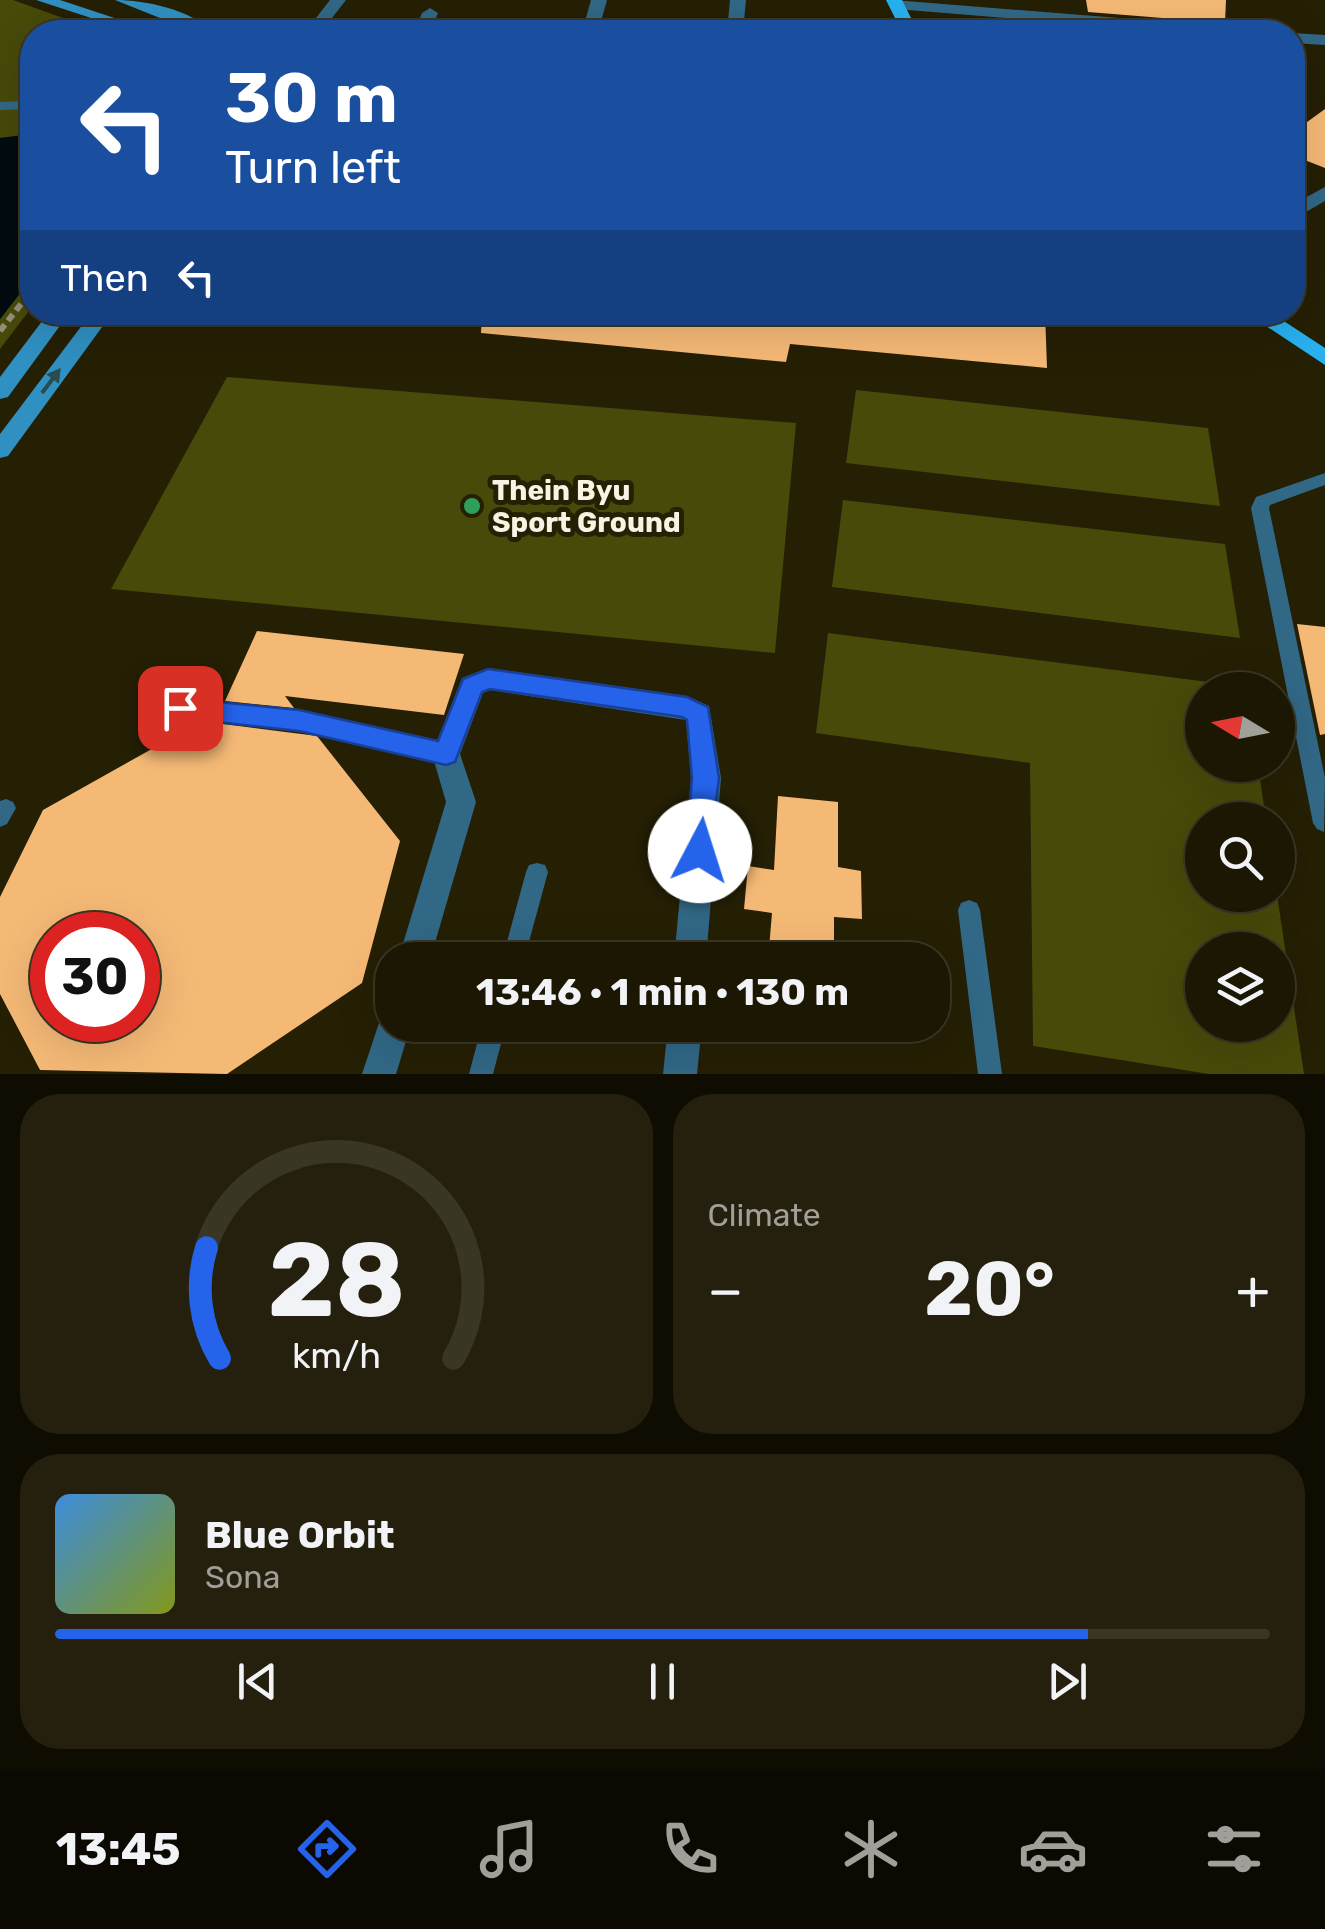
<!DOCTYPE html>
<meta charset="utf-8">
<style>
body{margin:0;font-family:Rubik,sans-serif;background:#25200d;color:#f1f3f6;height:100vh;display:flex;flex-direction:column;font-size:38px;white-space:nowrap}
*{box-sizing:border-box;margin:0}
p{font-size:32px;color:#a09f9a}
.icon{flex:none;width:55px;height:55px;fill:none;stroke:currentColor;stroke-width:2;stroke-linecap:round;stroke-linejoin:round}
.map{position:relative;height:1074px;overflow:hidden}
.side{display:flex;flex-direction:column;gap:20px;padding:20px;background:#0f0d02;flex:1}
.side>*{flex:none}
.hud{position:absolute;left:20px;top:20px;width:1285px;height:305px;border-radius:40px;box-shadow:0 10px 40px #0002,0 0 0 2px #3a3625;background:#1a4fa0;color:#fff;overflow:hidden}
.needle{width:65px;rotate:280deg}
.fabs{position:absolute;left:1185px;top:672px;display:grid;gap:20px}
.fabs a{display:grid;place-items:center;width:110px;height:110px;border-radius:50%;background:#1c1703;box-shadow:0 10px 40px #0002,0 0 0 2px #3a3625;font-size:50px}
.speed{position:absolute;left:30px;top:912px;display:flex;gap:20px;font-size:50px;font-weight:700;text-align:center}
.speed>*{display:grid;place-content:center;width:130px;height:130px;border-radius:50%;background:#1c1703;box-shadow:0 10px 40px #0002,0 0 0 2px #3a3625;line-height:1}
.speed .limit{border:15px solid #d22;background:#fff;color:#111}
.pin{position:absolute;display:grid;place-items:center;width:85px;height:85px;color:#fff;margin:-42px;border-radius:20px;box-shadow:0 5px 15px #0006}
.me{position:absolute;width:110px;margin:-55px;rotate:5deg;stroke-linejoin:round;filter:drop-shadow(0 0 8px #0008)}
.turn{display:flex;align-items:center;gap:35px;height:210px;padding:0 40px;font-size:45px}
.turn .icon{width:130px;height:130px;stroke-width:2.5}
.turn b{display:block;font-size:70px;line-height:85px}
.then{display:flex;align-items:center;height:95px;padding:0 40px;background:#0003;gap:20px;font-size:38px}
.big{font-size:75px;font-weight:700;line-height:1.1}
.side .widget{flex:1;display:flex;flex-direction:column;justify-content:center;gap:15px;min-width:0;padding:0 35px;border-radius:40px;background:#25200d}
.side .dial{align-items:center;gap:0}
.dial svg{height:260px;overflow:visible;fill:none;stroke:#3a3625;stroke-width:7;stroke-linecap:round;text-anchor:middle}
.dial text{fill:#f1f3f6;stroke:none}
.song{display:flex;align-items:center;gap:30px}
.cover{width:120px;height:120px;border-radius:15px;background:linear-gradient(135deg,hsl(210 70% 55%),hsl(70 70% 35%))}
.played{height:10px;border-radius:5px;background:linear-gradient(90deg,#2563eb 85%,#3a3625 85%)}
.keys{display:flex;justify-content:space-around;direction:ltr}
.heat{display:flex;justify-content:space-between;align-items:center;font-size:55px;direction:ltr}
.side .tiles{flex:1;display:grid;gap:20px;grid-template-columns:1fr 1fr}
.widget:last-child{grid-column:span 2}
.trip{position:absolute;left:375px;top:942px;width:575px;height:100px;border-radius:40px;background:#1c1703;box-shadow:0 10px 40px #0002,0 0 0 2px #3a3625;font-weight:700;line-height:100px;text-align:center}
.dock{display:flex;height:160px;justify-content:space-around;align-items:center;background:#0b0901;color:#a09f9a}
.dock .icon{width:70px;height:70px}
.dock .selected{color:#2563eb}
.dock b{font-size:45px;color:#f1f3f6}
.map>svg:first-child{display:block}
.green{fill:#484a0a;fill-rule:evenodd}
.water{fill:#020c10}
.building{fill:#f5b976;fill-rule:evenodd}
.lines{fill:none;stroke-linecap:round;stroke-linejoin:round}
.path{stroke:#948f79;stroke-width:6;stroke-dasharray:8 5;stroke-linecap:butt}
.service{fill:#316886;fill-rule:evenodd}
.minor{fill:#316886;fill-rule:evenodd}
.secondary{fill:#3090c2;fill-rule:evenodd}
.primary{fill:#28b0f0;fill-rule:evenodd}
.oneway{fill:#294c50}
.route{fill:#2563eb;stroke:#184099;stroke-width:2.5}
.leisure-dot{fill:#2e9e5b;stroke:#251f04;stroke-width:4}
.labels{text-anchor:middle;stroke-width:10;stroke-linejoin:round;paint-order:stroke}
.poi-label{font-size:28px;font-weight:bold;fill:#f8f4e4;stroke:#251f04;text-anchor:start}
</style>
<div class="map">
<svg width="1325" height="1074" viewBox="0 0 1325 1074">
<rect width="100%" height="100%" fill="#251f04"/>
<path class="green" d="M0 0H13L102 32H32V134L0 138Z
M32 278V307L0 349V319Z
M227 377 796 423 775 653 111 589Z
M856 390 1208 428 1220 506 846 463Z
M843 500 1225 544 1240 638 832 587Z
M828 633 1247 687 1202 690V765H1258L1266 820H1202V895H1277L1304 1074H1209L1033 1046 1030 763 816 733ZM1278 950V1025H1202V950Z"/>
<path class="water" d="M32 134V278L0 319V138Z"/>
<path class="building" d="M1086 0H1226L1225 23 1088 12Z
M1325 109V168L1292 155V133Z
M482 312H1045L1047 368 790 344 786 362 481 333Z
M1297 624 1325 627V734L1320 735Z
M257 631 464 654 444 715 285 696 294 708 225 701Z
M215 723 317 736 400 841 362 983 227 1074 40 1070 0 994V897L43 810 182 732 210 735ZM52 935H138V1020H52Z
M778 796 838 802V867L861 871 862 919 834 917V960H768L772 913 744 909 748 866 774 870Z"/>
<g class="lines">
<path class="path" d="M0 331 32 290"/>
<path class="service" d="M149 29 155 32H142L144 30Z
M32 101V109L0 110V102Z
M1325 473V485L1270 505 1269 508 1325 778 1324 832 1317 829 1313 823 1251 508 1256 497Z
M180 700 299 712 446 746 453 748 456 754 453 760 446 762 299 728 180 716 173 713 170 708 173 703Z
M6 799 13 802 16 808 7 824 0 827V801Z
M537 863 545 865 548 872 524 960H502L526 872 529 865Z
M969 900 977 903 980 910 1002 1074H978L958 910 961 903Z
M482 1025H506L493 1074H469Z"/>
<path class="minor" d="M330 0H346L321 32H305Z
M591 0H607L598 32H582Z
M730 0H746L743 32H727Z
M893 0 1232 27 1240 32H1180L896 9 888 4Z
M430 8 438 13 430 32H414L422 13Z
M1292 33 1325 35V45L1292 43Z
M1325 187V201L1292 220V205Z
M488 668 687 696 709 706 721 778 706 960H674L691 778 686 720 490 690 483 693 460 754 476 802 430 960H398L446 802 432 754 462 678Z
M392 1010V1025H411L396 1074H362L382 1014Z
M668 1025H702L697 1074H663Z"/>
<path class="secondary" d="M36 0H60L157 32H134Z
M115 0C146 0 191 10 213 32H195Z
M49 312H70L8 397 0 399V377Z
M92 312H113L8 456 0 458V434Z"/>
<path class="primary" d="M886 0H902L918 32H902Z
M1245 312H1270L1325 348V365Z"/>
</g>
<defs><path id="oneway-solid" d="M-6-.8H1V-3.2L6.5 0L1 3.2V.8H-6Z" transform="scale(2.5)"/></defs>
<use class="oneway" href="#oneway-solid" transform="translate(51 381) rotate(-53)"/>
<path class="route" d="M488 669 687 697 708 707 719 778 709 859 700 863 690 859 686 851 692 778 687 720 682 717 490 689 482 692 455 762 446 765 299 731 180 718 167 708 180 698 299 710 438 741 463 679Z"/>
<circle class="leisure-dot" cx="472" cy="506" r="10"/>
<g class="labels">
<g class="poi-label">
<text x="492" y="500">Thein Byu<tspan x="492" dy="32">Sport Ground</tspan></text>
</g>
</g>
</svg>
<div class="fabs">
<a><svg class="needle" viewBox="-14 -14 28 28"><path d="M0-13l5 13h-10z" fill="#e53935"/><path d="M0 13l5-13h-10z" fill="#a09f9a"/></svg></a>
<a><svg class="icon" aria-label="search" viewBox="0 0 24 24"><circle cx="10" cy="10" r="6"/><path d="M15 15l6 6"/></svg></a>
<a><svg class="icon" aria-label="layers" viewBox="0 0 24 24"><path d="M12 4l9 5-9 5-9-5zM3 14l9 5 9-5"/></svg></a>
</div>
<div class="speed"><div class="limit">30</div></div>
<div class="pin" style="left:180px;top:708px;background:#d93025"><svg class="icon" aria-label="arrive" viewBox="0 0 24 24"><path d="M6 21V4h12l-3 4 3 4H6"/></svg></div>
<svg class="me" style="left:700px;top:851px" viewBox="-20 -20 40 40"><circle r="19" fill="#fff"/><path d="M0-13L10 11 0 6-10 11z" fill="#2563eb"/></svg>
<div class="trip">13:46 · 1 min · 130 m</div>
<div class="hud">
<div class="turn"><svg class="icon" aria-label="left" viewBox="0 0 24 24"><path d="M17 20v-9H6M10 6l-5 5 5 5"/></svg><div><b>30 m</b>Turn left</div></div>
<div class="then">Then<svg class="icon" aria-label="left" viewBox="0 0 24 24"><path d="M17 20v-9H6M10 6l-5 5 5 5"/></svg></div>
</div>
</div>
<section class="side">
<div class="tiles">
<div class="widget dial"><svg viewBox="0 0 100 80">
<path d="M14 69A42 42 0 1 1 86 69"/>
<path d="M14 69A42 42 0 0 1 10 35" stroke="#2563eb"/>
<text x="50" y="56" font-size="32" font-weight="700">28</text>
<text x="50" y="72" font-size="11">km/h</text>
</svg></div>
<div class="widget"><p>Climate</p>
<div class="heat"><a>−</a><b class="big">20°</b><a>+</a></div>
</div>
<div class="widget">
<div class="song"><i class="cover"></i><div><b>Blue Orbit</b><p>Sona</p></div></div>
<div class="played"></div>
<div class="keys"><svg class="icon" aria-label="previous" viewBox="0 0 24 24"><path d="M18 5L8 12l10 7zM5 5v14"/></svg><svg class="icon" aria-label="pause" viewBox="0 0 24 24"><path d="M8 5v14M16 5v14"/></svg><svg class="icon" aria-label="next" viewBox="0 0 24 24"><path d="M6 5l10 7-10 7zM19 5v14"/></svg></div>
</div>
</div>
</section>
<nav class="dock">
<b>13:45</b>
<svg class="icon selected" aria-label="directions" viewBox="0 0 24 24"><path d="M12 3l9 9-9 9-9-9zM9 14v-3h6M13 9l2 2-2 2"/></svg>
<svg class="icon" aria-label="music" viewBox="0 0 24 24"><path d="M9 18V5l10-2v13"/><circle cx="6" cy="18" r="3"/><circle cx="16" cy="16" r="3"/></svg>
<svg class="icon" aria-label="phone" viewBox="0 0 24 24"><path d="M5 4h4l2 5-3 2q2 4 5 5l2-3 5 2v4C11 20 4 13 5 4z"/></svg>
<svg class="icon" aria-label="climate" viewBox="0 0 24 24"><path d="M12 3v18M4 7l16 10M4 17L20 7"/></svg>
<svg class="icon" aria-label="car" viewBox="0 0 24 24"><path d="M5 17H2v-5l4-1 3-4h7l3 4 3 1v5h-3M9 17h6M6 11h13"/><circle cx="7" cy="17" r="2"/><circle cx="17" cy="17" r="2"/></svg>
<svg class="icon" aria-label="filters" viewBox="0 0 24 24"><path d="M4 7h16M4 17h16"/><circle cx="9" cy="7" r="2"/><circle cx="15" cy="17" r="2"/></svg>
</nav>
